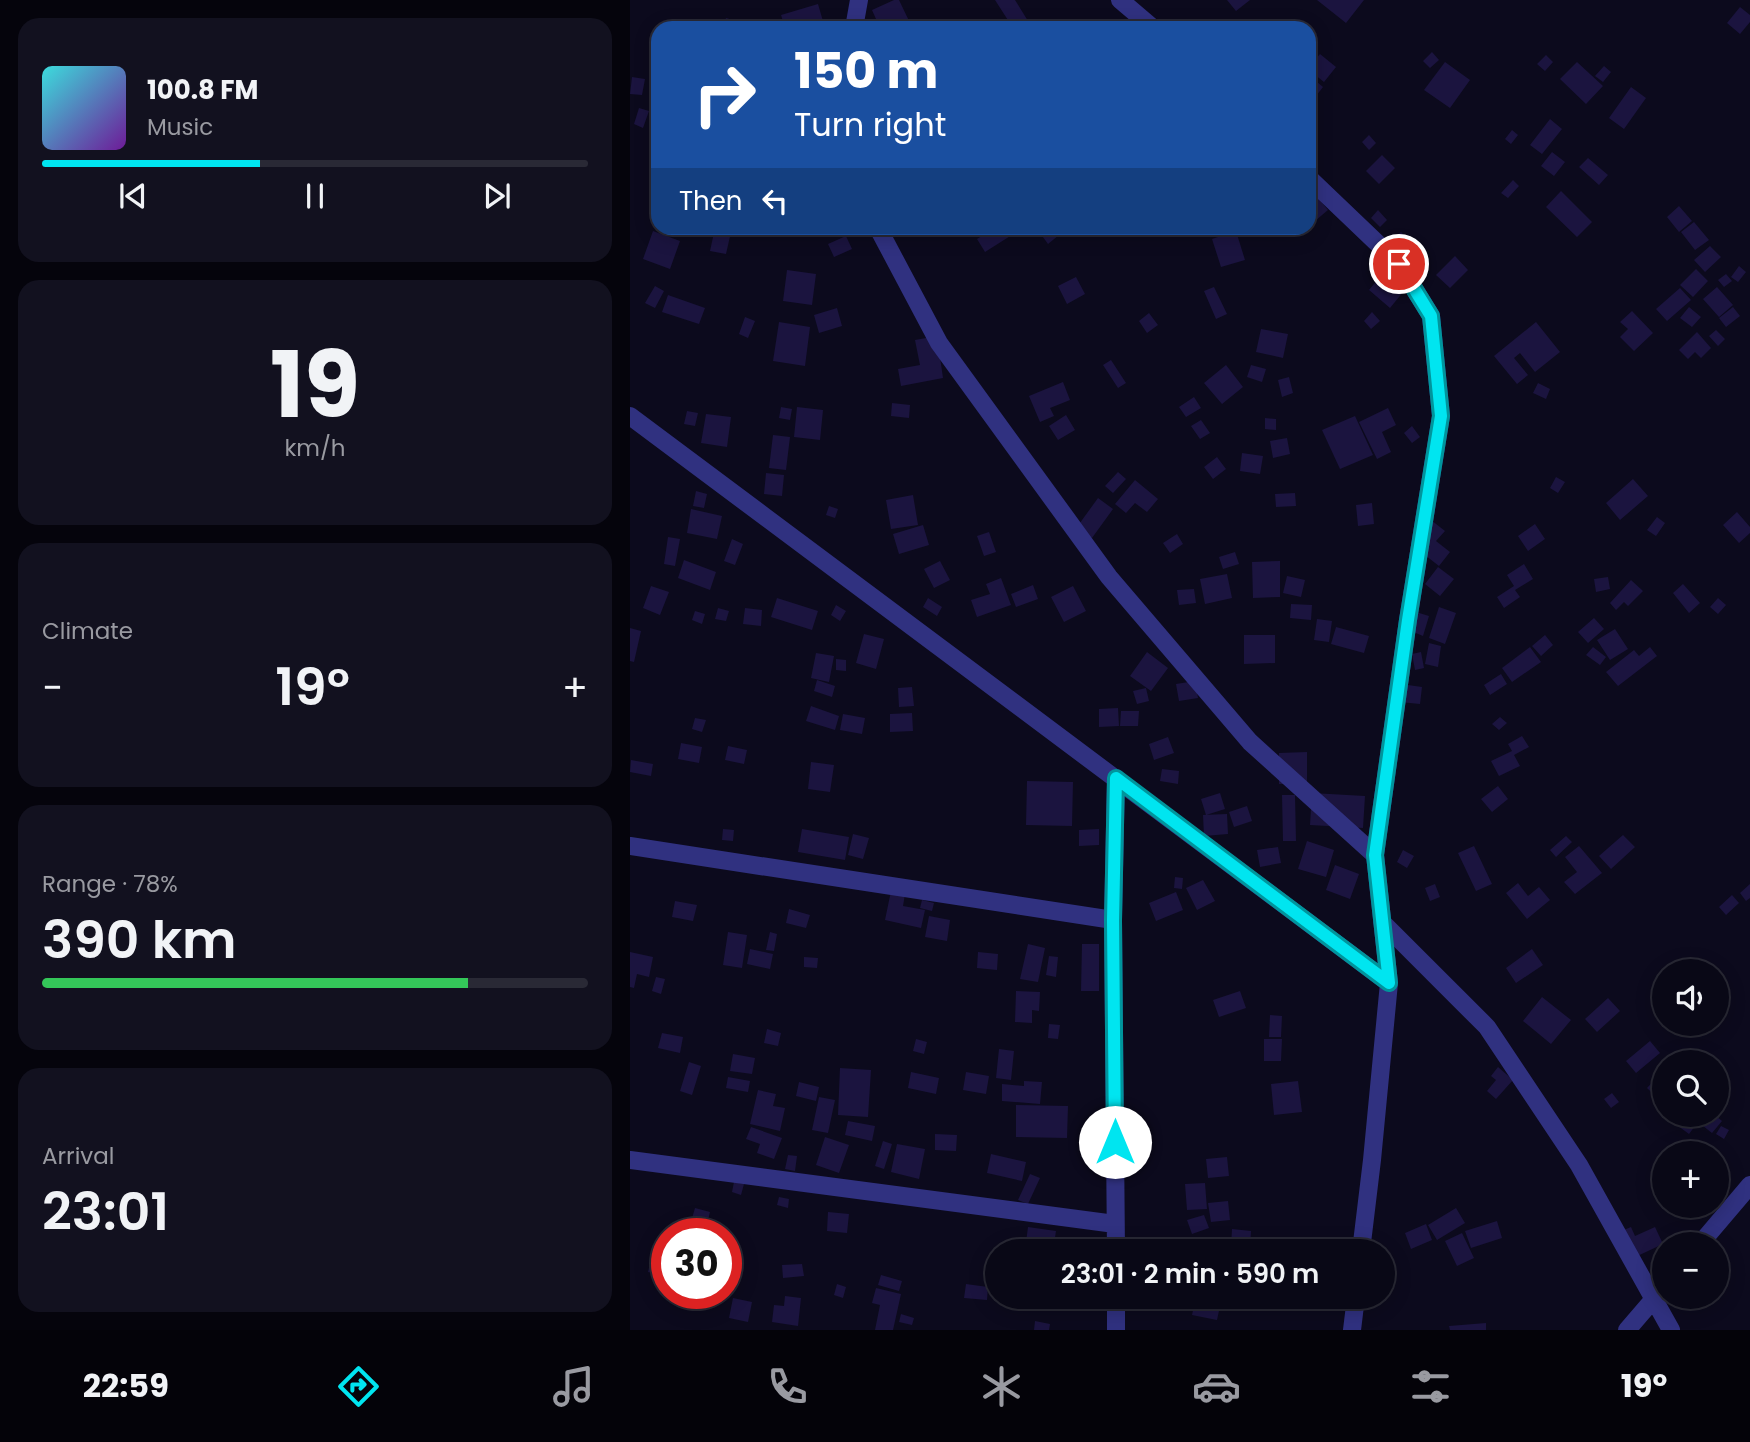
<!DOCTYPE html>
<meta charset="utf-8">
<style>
body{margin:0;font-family:Poppins,sans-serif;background:#12111f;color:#f1f3f6;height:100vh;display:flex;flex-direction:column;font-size:26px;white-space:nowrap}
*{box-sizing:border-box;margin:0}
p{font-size:23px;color:#999aa1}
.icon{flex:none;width:38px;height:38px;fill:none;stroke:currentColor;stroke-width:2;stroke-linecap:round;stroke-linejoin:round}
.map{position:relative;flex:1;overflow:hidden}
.panel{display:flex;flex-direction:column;gap:18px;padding:18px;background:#05040c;width:630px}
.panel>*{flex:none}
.banner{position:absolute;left:21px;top:21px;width:665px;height:214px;border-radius:21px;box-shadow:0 4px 18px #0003,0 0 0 2px #292935;background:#1a4fa0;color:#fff;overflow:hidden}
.buttons{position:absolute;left:1022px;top:959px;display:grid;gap:14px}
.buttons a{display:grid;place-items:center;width:77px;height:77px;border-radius:50%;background:#090816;box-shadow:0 4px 18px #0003,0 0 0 2px #292935;font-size:35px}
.speed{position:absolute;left:21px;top:1218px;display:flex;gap:14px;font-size:35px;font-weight:700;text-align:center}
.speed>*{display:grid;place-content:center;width:91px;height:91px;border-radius:50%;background:#090816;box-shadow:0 4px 18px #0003,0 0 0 2px #292935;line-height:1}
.speed .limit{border:10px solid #d22;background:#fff;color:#111}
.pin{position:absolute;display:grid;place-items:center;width:60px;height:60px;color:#fff;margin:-30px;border:4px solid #fff;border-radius:50%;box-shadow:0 2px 7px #0007}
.me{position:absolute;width:77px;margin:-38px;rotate:0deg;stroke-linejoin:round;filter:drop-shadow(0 0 5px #0008)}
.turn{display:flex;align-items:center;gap:24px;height:147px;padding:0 28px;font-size:32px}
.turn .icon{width:91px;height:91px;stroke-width:2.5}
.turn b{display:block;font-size:49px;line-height:60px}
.then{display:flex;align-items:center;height:66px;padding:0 28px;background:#0003;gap:14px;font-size:26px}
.big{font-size:52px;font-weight:600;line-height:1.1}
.panel .tile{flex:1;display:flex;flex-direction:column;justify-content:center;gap:10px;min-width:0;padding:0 24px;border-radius:21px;background:#12111f}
.panel .dial{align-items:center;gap:0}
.dial b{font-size:91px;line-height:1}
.song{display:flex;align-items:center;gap:21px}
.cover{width:84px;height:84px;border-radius:10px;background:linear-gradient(135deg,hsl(180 70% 55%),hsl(280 70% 35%))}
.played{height:7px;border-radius:4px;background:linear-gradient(90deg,#00e5f0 40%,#292935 40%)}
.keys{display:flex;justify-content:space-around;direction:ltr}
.heat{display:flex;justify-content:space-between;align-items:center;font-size:38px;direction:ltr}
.charge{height:10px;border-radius:5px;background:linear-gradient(90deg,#34c759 78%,#292935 0)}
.trip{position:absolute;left:355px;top:1239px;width:410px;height:70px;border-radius:35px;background:#090816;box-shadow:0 4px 18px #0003,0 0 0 2px #292935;font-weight:600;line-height:70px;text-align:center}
.tabs{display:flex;height:112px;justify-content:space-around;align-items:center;background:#040309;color:#999aa1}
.tabs .icon{width:49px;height:49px}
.tabs .on{color:#00e5f0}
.tabs b{font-size:32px;color:#f1f3f6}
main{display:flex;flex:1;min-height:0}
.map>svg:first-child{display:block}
.building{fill:#1b143f}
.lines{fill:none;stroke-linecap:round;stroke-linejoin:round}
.minor{stroke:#303180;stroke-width:18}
.route-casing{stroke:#00959c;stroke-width:18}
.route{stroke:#00e5f0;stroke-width:12}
</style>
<main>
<section class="panel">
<div class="tile">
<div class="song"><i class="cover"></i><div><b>100.8 FM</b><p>Music</p></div></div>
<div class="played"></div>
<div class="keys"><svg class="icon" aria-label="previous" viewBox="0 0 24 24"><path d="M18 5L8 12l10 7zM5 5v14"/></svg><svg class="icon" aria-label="pause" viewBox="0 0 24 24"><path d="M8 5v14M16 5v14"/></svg><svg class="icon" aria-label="next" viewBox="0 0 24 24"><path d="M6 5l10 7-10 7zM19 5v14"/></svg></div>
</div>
<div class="tile dial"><b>19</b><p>km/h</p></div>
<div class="tile"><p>Climate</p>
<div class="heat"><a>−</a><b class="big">19°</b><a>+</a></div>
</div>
<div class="tile"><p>Range · 78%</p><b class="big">390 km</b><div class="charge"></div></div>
<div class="tile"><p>Arrival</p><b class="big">23:01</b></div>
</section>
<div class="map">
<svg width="1120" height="1330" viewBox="0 0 1120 1330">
<rect width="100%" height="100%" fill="#0c0a1d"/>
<path class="building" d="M264 0H269L281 25 274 28H250L242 10Z
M365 0H385L398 21 386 28H383Z
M597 0H620L606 11Z
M687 0H734L716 23Z
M188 4 195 28H155L151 15Z
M1110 7 1120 15V22L1110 34 1097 23Z
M96 18 113 23 112 28H93Z
M802 52 809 60 800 68 793 61Z
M690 54 706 67 694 82 679 70V67Z
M916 55 923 62 915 71 907 64Z
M815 62 840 80 820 108 794 90Z
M947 62 973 86 956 104 930 79Z
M974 66 981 72 973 82 965 76Z
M2 77 15 79 12 95 0 94Z
M681 77 693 87 683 100 679 97V79Z
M1001 87 1016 98 994 129 979 118Z
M9 108 19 111 13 128 4 124Z
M920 119 932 129 912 154 900 145Z
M882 130 888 135 881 144 875 139Z
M739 135 746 143 739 150 732 142Z
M922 152 935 162 924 176 911 166Z
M752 155 765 168 749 184 736 171Z
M958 158 978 175 969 185 949 167Z
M883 180 889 186 878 198 871 193Z
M931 191 962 222 947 237 916 207Z
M683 192 698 210 679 226V196Z
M1049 206 1062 221 1049 232 1037 217Z
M748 210 757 220 750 227 741 218Z
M1064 222 1079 240 1065 250 1051 232Z
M85 228 101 232 96 254 80 251Z
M362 228H381L385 233 355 252 347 239 363 229Z
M417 228H431L434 231 418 244 410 233Z
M23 231 50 241 40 269 13 259Z
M606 231 615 260 591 267 582 239Z
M771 232 793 256 781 268 758 244Z
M216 236 222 249 204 257 198 244Z
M1080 246 1091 257 1075 272 1064 260Z
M825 256 838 270 820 288 806 275Z
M1109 266 1116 272 1108 282 1101 277Z
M757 268 778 286 760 308 739 290Z
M1066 269 1078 281 1063 297 1050 285Z
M157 270 186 274 182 305 153 301Z
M1096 274 1102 281 1094 287 1088 280Z
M446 277 455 294 437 304 428 286Z
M25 286 34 291 25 308 15 303Z
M584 287 597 314 586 319 574 291Z
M1087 287 1103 305 1089 317 1073 299Z
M1050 288 1061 300 1037 321 1026 309Z
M38 295 75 308 69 324 32 312Z
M1059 307 1071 317 1062 327 1050 318Z
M1103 307 1110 316 1096 327 1089 318Z
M207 308 212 326 189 333 184 315Z
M1002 311 1023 333 1004 351 990 337 998 329 990 322Z
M742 312 750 321 741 329 734 321Z
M519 313 528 325 517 333 509 321Z
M115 317 125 321 118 338 109 334Z
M149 322 180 327 175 366 143 361Z
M906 322 930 352 905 372 890 353 884 358 898 375 887 384 864 356Z
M631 329 658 334 653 358 626 352Z
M1086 330 1095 339 1088 346 1079 336Z
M1067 332 1081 348 1071 358 1065 352 1058 359 1049 350Z
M307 336 313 378 271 386 268 369 290 365 285 340Z
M481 360 496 383 488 388 473 365Z
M596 365 613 387 592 404 574 383Z
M621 365 636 369 632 382 617 377Z
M659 377 663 393 652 397 648 380Z
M433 382 440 400 420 408 424 416 410 422 399 396Z
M908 383 920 389 916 399 903 393Z
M564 397 571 408 556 417 549 407Z
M262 403 280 405 279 418 261 416Z
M151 407 162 409 160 420 149 418Z
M167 407 193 410 190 440 164 437Z
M758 408 766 425 752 432 761 452 747 459 729 422Z
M57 411 68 413 65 426 54 424Z
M76 414 101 417 97 447 71 443Z
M436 415 445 430 428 440 419 426Z
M725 416 743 455 710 469 692 430Z
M635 418 646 419V430L635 429Z
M571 420 580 433 570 439 561 426Z
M782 426 790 437 782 443 774 433Z
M143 435 160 437 156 470 139 468Z
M657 438 660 454 643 458 640 441Z
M612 453 633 456 630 474 610 471Z
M587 457 596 469 583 479 574 467Z
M488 472 496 479 483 493 475 486Z
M136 473 154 475 152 496 134 494Z
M926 477 935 482 928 493 920 488Z
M1003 479 1018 496 990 520 976 503Z
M505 480 528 499 517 512 505 503 496 513 485 504Z
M66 491 77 494 74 508 63 506Z
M665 493 666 506 646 507 645 494Z
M283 495 288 525 261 529 256 500Z
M468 498 483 509 462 538 447 527Z
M742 503 744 524 728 526 726 505Z
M199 506 208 509 205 518 196 515Z
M61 509 92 516 87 539 57 533Z
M1107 512 1120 527V533L1109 543 1093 525Z
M1027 517 1035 523 1026 536 1017 530Z
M801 520 815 531 806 541 820 552 809 566 782 545Z
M905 524 915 539 898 551 888 536Z
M293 525 299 545 269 554 263 534Z
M359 532 366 552 354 556 347 536Z
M547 534 553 544 540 553 533 543Z
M38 537 50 539 45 566 34 564Z
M102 539 113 544 105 565 94 561Z
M605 552 609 564 593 569 589 557Z
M54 560 86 572 80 590 48 578Z
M310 561 320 580 304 588 294 569Z
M650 561V597L623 598 622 562Z
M894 564 903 579 885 590 890 597 874 608 867 597 884 586 877 575Z
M808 567 824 579 810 596 795 584Z
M597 574 602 598 575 604 570 579Z
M657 576 675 580 671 597 653 593Z
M978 577 980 589 966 592 964 579Z
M371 578 381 605 347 617 341 600 360 594 356 584Z
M1001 580 1013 591 998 606 994 602 986 610 980 603Z
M1053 584 1070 603 1059 613 1043 593Z
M403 585 408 599 386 607 381 594Z
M21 586 39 592 30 615 13 608Z
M443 586 456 611 434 622 421 597Z
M564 589 566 603 549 605 547 590Z
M147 598 188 611 182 630 141 617Z
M298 598 312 607 307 616 293 607Z
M1088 598 1096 605 1088 614 1080 607Z
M661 604 682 605 681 620 660 618Z
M206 605 216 611 210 621 201 615Z
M809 607 826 613 815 644 799 638Z
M88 608 99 611 96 621 85 619Z
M115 608 132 610 131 626 113 624Z
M65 611 75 614 72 624 62 620Z
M786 612 799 616 793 636 781 631Z
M964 618 974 629 958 643 948 632Z
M687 619 702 621 699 642 684 640Z
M706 627 739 636 734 653 701 644Z
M0 628 11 631 4 662 0 661Z
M985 629 998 649 980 660 967 640Z
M234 634 254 639 246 669 226 663Z
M614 635H645V663L614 664Z
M915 635 923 645 911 656 902 646Z
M799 643 811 646 808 667 795 664Z
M900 647 911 662 882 682 872 668Z
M963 647 976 657 970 665 956 655Z
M1020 647 1027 656 988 686 976 672 1004 650 1009 656Z
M517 652 538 668 521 691 500 676Z
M791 652 794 668 785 670 782 654Z
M186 653 204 656 199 682 181 678Z
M206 659 216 660V671L206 670Z
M780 668 778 685 792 687 790 704 760 701Z
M871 674 877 684 860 695 854 685Z
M187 680 205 686 202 697 184 691Z
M565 681 568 698 549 701 546 684Z
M282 687 284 706 269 707 268 688Z
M516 688 519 701 507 704 503 691Z
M181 706 209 716 205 730 176 721Z
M488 708 489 726 469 727V709Z
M491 711H509L508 726H490Z
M282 713 283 731 260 732V714Z
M213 714 235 718 232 734 210 730Z
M870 717 877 723 869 730 862 724Z
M65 718 76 720 72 732 62 729Z
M892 736 899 747 884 755 890 766 869 776 861 761 882 751 878 744Z
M538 737 544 753 524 760 519 744Z
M51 743 72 747 69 763 48 759Z
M98 746 117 750 114 764 95 760Z
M677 752V784H649V753Z
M1 760 23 764 21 776 0 772Z
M181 762 204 765 200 792 178 789Z
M532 769 549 771 548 784 530 781Z
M397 781 443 782 442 826 396 825Z
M868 786 878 799 862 812 851 799Z
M590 793 595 809 576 815 571 799Z
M682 793 735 796 733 828 680 825Z
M652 795H665L666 841H653Z
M617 806 622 821 604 827 599 812Z
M597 814 598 834 574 836 573 815Z
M93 829 104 830 103 841 92 840Z
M172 829 219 837 215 860 168 852Z
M469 829V845L449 846V830Z
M223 834 239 838 233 859 218 855Z
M993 835 1005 847 981 869 969 856Z
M936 836 942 842 926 857 920 850Z
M677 841 704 850 696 877 668 869Z
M844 846 862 884 846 891 828 853Z
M949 846 972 873 945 894 934 882 947 872 935 857Z
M648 847 651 863 630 867 627 850Z
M773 850 784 856 777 868 767 862Z
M705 865 729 874 720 899 696 890Z
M545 877 553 878 552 889 544 888Z
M573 880 585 901 567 910 556 888Z
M888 883 898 896 909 887 920 900 897 919 876 893Z
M805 884 810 897 800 901 795 888Z
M1120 884V898L1116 901 1110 893Z
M261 891 275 894 273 906 295 910 291 928 255 920Z
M546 892 553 910 526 921 519 903Z
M1102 895 1109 903 1096 915 1089 907Z
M292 900 304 903 302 911 290 908Z
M45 901 67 905 63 921 42 917Z
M159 909 180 915 176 928 156 923Z
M299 916 320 920 317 941 295 937Z
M98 932 117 935 112 968 93 965Z
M140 932 147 934 144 951 136 950Z
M398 944 415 948 408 982 390 979Z
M452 944H469V991H451Z
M120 949 143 954 140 969 117 964Z
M902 949 913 965 886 983 876 968Z
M0 952 23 957 19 977 7 974 4 988 0 987Z
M348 952 368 954 367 970 347 968Z
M419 956 428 957 426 977 416 975Z
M174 957 188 958 187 968 174 967Z
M26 977 35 979 31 994 22 991Z
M386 991 410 992 409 1011 402 1010V1023L385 1022Z
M610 991 616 1008 589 1017 583 1000Z
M912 997 941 1020 921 1044 893 1021Z
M978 998 990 1011 967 1032 955 1019Z
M640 1015 652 1016 651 1037H639Z
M419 1024 430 1025 428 1039 418 1038Z
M137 1029 151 1033 148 1046 134 1043Z
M32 1033 53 1037 50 1053 28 1048Z
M286 1039 297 1042 294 1054 283 1051Z
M634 1039H652L651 1061H634Z
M1020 1041 1030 1053 1006 1073 996 1061Z
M369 1049 384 1051 381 1080 366 1078Z
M103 1054 125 1058 122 1074 100 1071Z
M59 1062 71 1066 62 1095 50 1091Z
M868 1067 883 1080 866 1099 857 1091 866 1080 861 1076Z
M210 1068 241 1070 238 1117 208 1115Z
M1034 1070V1104L1017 1088Z
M281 1072 309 1078 306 1094 278 1088Z
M336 1072 359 1076 356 1094 333 1090Z
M98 1077 120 1081 118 1092 96 1088Z
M394 1081 412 1082 410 1104 372 1101V1084L394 1086Z
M668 1081 672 1112 644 1115 641 1084Z
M169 1082 189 1087 186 1101 166 1096Z
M128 1090 146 1094 143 1106 155 1108 150 1131 120 1124Z
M982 1093 989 1102 981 1108 974 1099Z
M189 1097 205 1100 198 1133 182 1130Z
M386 1105 438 1106 437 1138 386 1137Z
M1051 1115H1085L1092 1121 1082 1133 1068 1122 1059 1134 1044 1123Z
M218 1121 245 1126 242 1141 215 1135Z
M1091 1126 1099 1130 1094 1139 1086 1134Z
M121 1127 152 1138 144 1159 127 1153 130 1144 116 1139Z
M305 1134 327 1135 326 1151 305 1150Z
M195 1137 219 1145 209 1173 186 1165Z
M253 1141 262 1144 254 1169 245 1166Z
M267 1144 295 1149 289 1179 261 1172Z
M361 1154 396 1162 392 1181 357 1173Z
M158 1155 167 1156 165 1171 155 1169Z
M597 1157 599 1176 578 1178 576 1159Z
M400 1174 410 1178 398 1204 388 1200Z
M104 1182 114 1184 111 1195 102 1192Z
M575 1183 577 1209 557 1210 555 1184Z
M149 1197 159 1199 158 1208 147 1205Z
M598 1201 600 1220 581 1222 578 1203Z
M65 1208 80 1212 77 1224 98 1231 97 1234H63L58 1232Z
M826 1208 835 1223 807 1240 798 1225Z
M198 1212 219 1214 217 1233 197 1231Z
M574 1215 579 1228 562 1234 557 1220Z
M867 1221 872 1238 841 1248 835 1231Z
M796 1224 802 1240 781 1249 775 1233Z
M398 1227 426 1231 423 1251 395 1250Z
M1001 1227 1005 1236 1025 1227 1033 1244 1001 1259 989 1232Z
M602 1229 621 1231 620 1248 601 1247Z
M832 1233 844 1258 827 1266 815 1241Z
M96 1252 107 1255 97 1289H96Z
M752 1256H762V1272H752Z
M21 1259 29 1260 26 1274 18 1272Z
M172 1264 174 1276 153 1278 152 1265Z
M251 1275 272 1281 269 1291 248 1285Z
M207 1284 216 1287 213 1298 204 1295Z
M336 1284 358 1287 357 1300 334 1298Z
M246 1288 271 1294 263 1330H245L250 1305 242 1303Z
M155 1296 171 1298 168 1326 142 1322 144 1305 154 1306Z
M566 1297H592L587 1320 562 1315Z
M103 1298 122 1302 118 1322 99 1318Z
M271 1314 284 1318 282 1325 269 1322Z
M405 1321 420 1324 419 1330H404Z
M856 1323V1330H820L819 1326Z"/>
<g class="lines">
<path class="minor" d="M490 0 523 28
M224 28 229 0
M679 178 769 264 801 316 811 416 778 620 745 855 759 983 742 1160 731 1251
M248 228 309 343 479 577 620 742 745 855
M0 416 759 983
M0 846 483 920
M752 922 857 1027 949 1165 1041 1330
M0 1160 485 1224
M1070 1244 1120 1185
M486 1251 483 920 486 778
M486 1297V1330
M722 1330 726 1297
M997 1330 1034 1287"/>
</g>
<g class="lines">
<g class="route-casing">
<path id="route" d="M485 1142 483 920 486 778 759 983 745 855 778 620 811 416 801 316 769 264"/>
</g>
<use href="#route" class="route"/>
</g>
</svg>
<div class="buttons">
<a><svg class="icon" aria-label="sound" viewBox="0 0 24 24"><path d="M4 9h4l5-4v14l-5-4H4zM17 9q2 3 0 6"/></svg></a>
<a><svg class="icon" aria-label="search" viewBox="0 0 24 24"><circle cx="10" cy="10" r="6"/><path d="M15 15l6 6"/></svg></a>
<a>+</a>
<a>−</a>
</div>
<div class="speed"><div class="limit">30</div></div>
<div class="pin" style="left:769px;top:264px;background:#d93025"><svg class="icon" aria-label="arrive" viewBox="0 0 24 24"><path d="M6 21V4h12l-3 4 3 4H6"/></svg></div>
<svg class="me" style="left:485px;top:1142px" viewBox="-20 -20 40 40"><circle r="19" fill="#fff"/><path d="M0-13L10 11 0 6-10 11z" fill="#00e5f0"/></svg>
<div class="trip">23:01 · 2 min · 590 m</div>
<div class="banner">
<div class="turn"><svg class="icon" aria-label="right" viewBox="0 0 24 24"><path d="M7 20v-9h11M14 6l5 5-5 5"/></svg><div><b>150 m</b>Turn right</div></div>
<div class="then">Then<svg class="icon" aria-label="left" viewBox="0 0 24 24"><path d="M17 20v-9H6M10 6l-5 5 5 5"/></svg></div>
</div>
</div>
</main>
<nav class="tabs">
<b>22:59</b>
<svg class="icon on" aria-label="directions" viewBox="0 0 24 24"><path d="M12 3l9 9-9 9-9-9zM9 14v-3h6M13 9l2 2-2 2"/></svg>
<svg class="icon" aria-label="music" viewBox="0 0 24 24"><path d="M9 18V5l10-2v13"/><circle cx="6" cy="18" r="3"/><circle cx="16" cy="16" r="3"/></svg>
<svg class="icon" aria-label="phone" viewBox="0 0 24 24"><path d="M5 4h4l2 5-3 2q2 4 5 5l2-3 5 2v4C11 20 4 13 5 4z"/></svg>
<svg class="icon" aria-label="climate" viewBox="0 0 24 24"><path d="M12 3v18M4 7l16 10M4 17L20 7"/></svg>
<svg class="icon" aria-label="car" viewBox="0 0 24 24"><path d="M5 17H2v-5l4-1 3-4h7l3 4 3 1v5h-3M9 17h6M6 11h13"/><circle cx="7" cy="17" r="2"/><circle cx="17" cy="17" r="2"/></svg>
<svg class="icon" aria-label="filters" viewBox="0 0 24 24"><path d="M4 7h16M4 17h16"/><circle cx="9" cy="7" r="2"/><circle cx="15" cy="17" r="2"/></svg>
<b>19°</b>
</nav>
